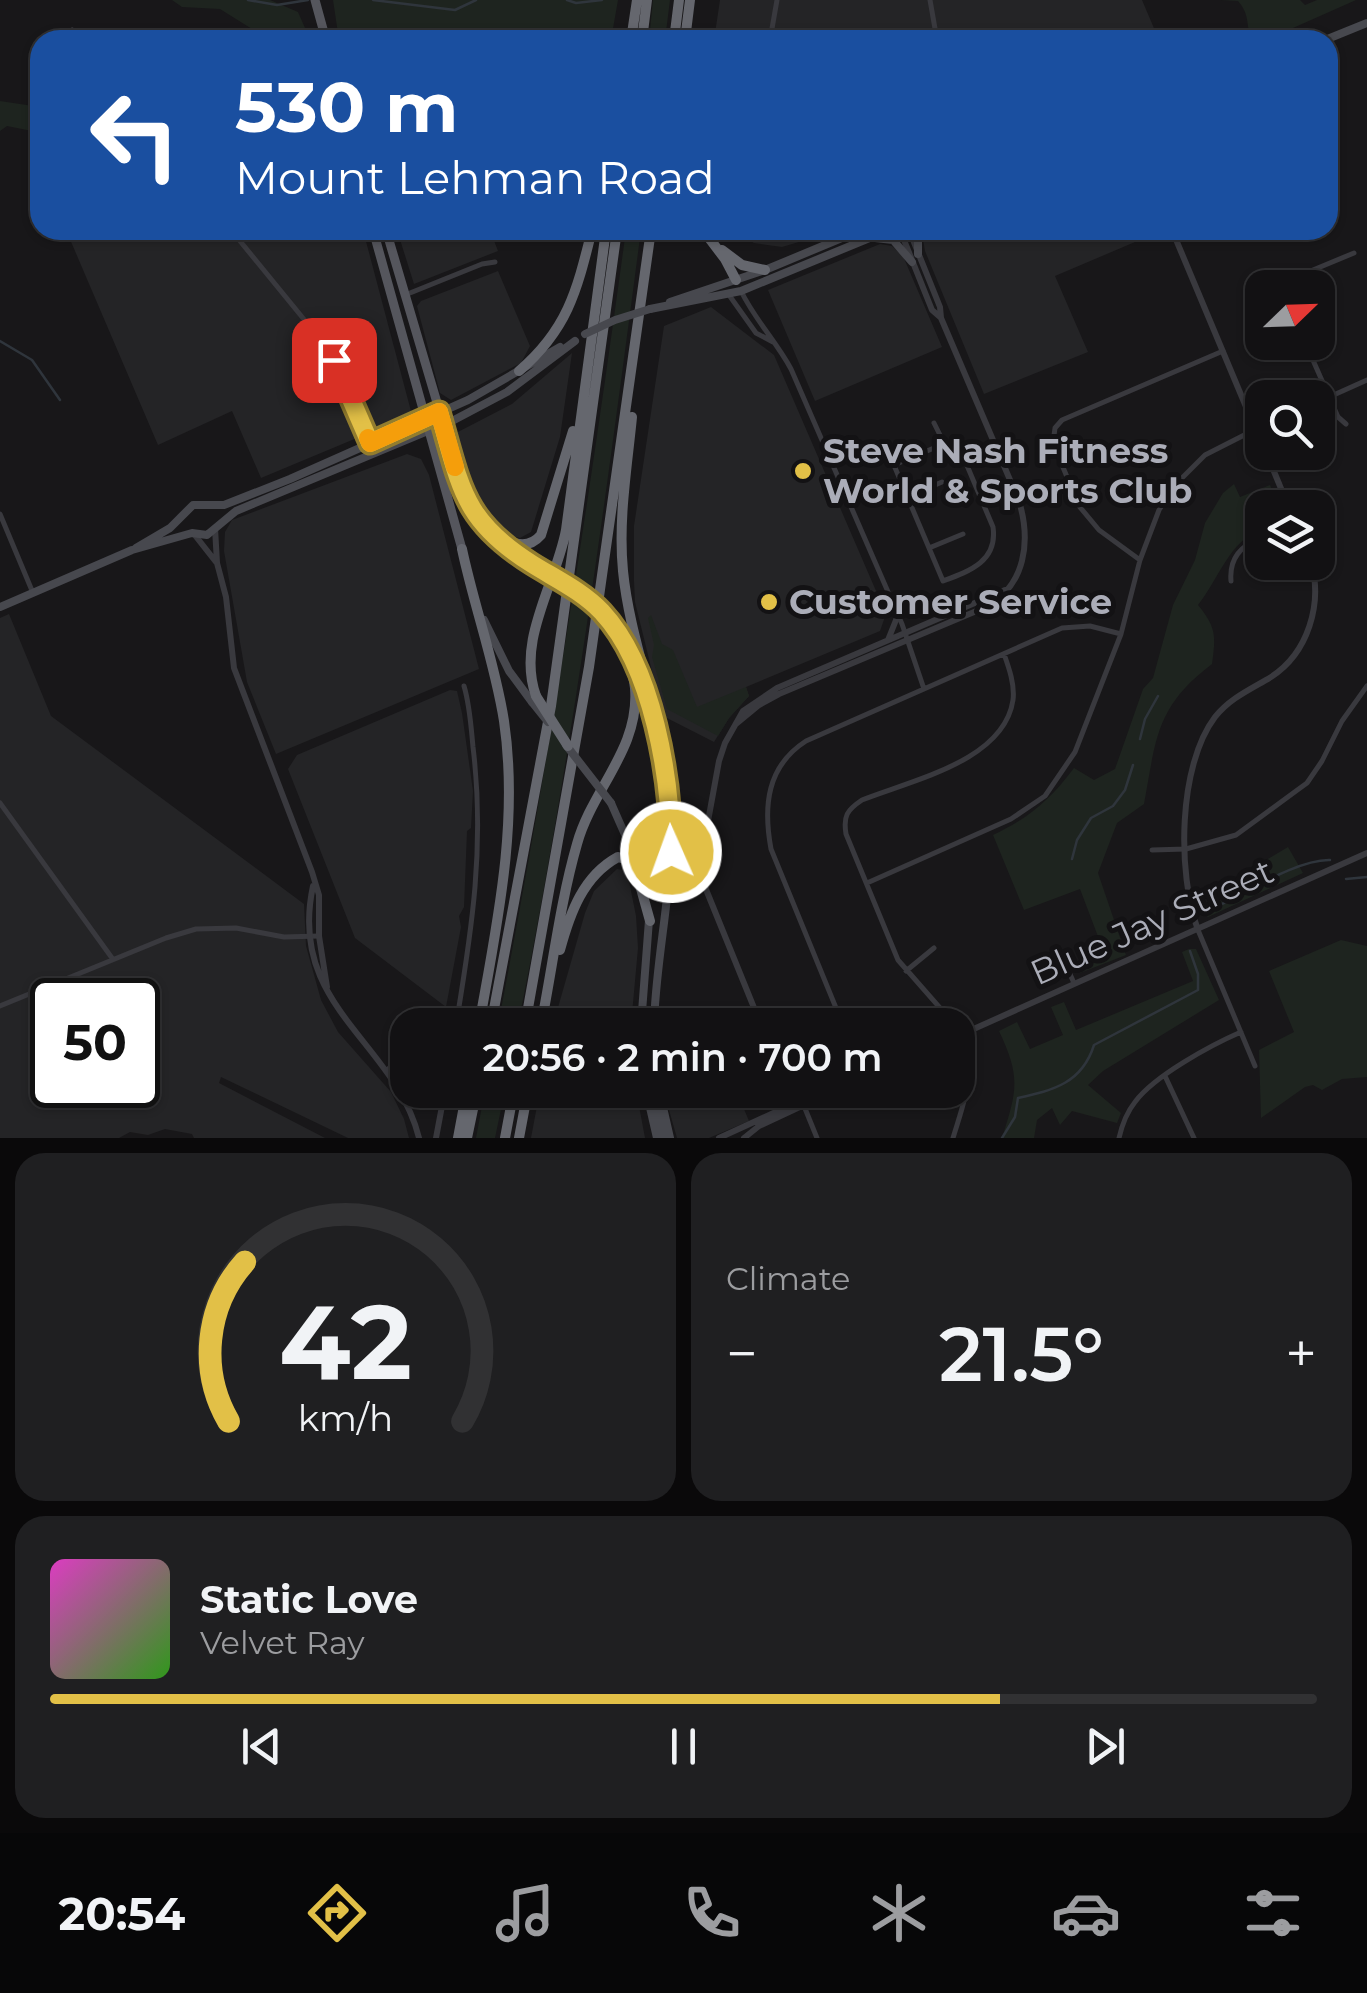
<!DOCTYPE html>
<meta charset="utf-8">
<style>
body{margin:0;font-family:Montserrat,sans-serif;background:#1f1f21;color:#f1f3f6;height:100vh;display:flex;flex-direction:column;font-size:38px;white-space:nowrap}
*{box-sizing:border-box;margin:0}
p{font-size:32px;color:#9c9da0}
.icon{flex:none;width:55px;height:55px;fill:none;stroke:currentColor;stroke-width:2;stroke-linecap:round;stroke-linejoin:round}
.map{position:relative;height:1138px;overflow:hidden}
.drawer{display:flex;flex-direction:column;gap:15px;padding:15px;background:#0a090a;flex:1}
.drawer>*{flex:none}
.hud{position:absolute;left:30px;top:30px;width:1308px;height:210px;border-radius:30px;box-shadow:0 2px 8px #0004,0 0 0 2px #313133;background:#1a4fa0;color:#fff;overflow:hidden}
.needle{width:65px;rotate:67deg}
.fabs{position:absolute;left:1245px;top:270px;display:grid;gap:20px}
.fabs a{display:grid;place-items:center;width:90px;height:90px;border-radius:20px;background:#121113;box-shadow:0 2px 8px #0004,0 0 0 2px #313133;font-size:50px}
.speed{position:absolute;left:30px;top:978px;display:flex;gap:20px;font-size:50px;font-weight:700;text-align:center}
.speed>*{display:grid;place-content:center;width:130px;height:130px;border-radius:50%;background:#121113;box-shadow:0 2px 8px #0004,0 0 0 2px #313133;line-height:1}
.speed .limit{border:5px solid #111;border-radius:15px;background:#fff;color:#111}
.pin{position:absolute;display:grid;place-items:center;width:85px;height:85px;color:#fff;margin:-42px;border-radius:20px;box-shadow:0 5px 15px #0006}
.me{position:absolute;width:110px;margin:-55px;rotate:358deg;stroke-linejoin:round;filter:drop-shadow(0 0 8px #0008)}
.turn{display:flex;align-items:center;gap:35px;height:210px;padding:0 40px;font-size:45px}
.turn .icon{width:130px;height:130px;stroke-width:2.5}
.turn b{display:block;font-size:70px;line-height:85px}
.big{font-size:75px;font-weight:600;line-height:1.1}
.drawer .widget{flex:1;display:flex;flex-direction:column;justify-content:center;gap:15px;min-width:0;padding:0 35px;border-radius:30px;background:#1f1f21}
.drawer .dial{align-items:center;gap:0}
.dial svg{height:260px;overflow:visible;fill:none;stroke:#313133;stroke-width:7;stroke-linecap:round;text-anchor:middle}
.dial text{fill:#f1f3f6;stroke:none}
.song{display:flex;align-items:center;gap:30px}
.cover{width:120px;height:120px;border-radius:15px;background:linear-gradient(135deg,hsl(310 70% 55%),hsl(110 70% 35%))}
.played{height:10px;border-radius:5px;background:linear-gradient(90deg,#e2c047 75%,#313133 75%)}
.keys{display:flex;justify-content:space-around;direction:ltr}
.heat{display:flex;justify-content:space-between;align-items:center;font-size:55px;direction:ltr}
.drawer .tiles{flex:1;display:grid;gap:15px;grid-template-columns:1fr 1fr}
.widget:last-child{grid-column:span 2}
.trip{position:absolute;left:390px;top:1008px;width:585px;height:100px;border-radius:30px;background:#121113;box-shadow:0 2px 8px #0004,0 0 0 2px #313133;font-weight:600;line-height:100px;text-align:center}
.tabs{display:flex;height:160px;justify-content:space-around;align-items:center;background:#070708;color:#9c9da0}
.tabs .icon{width:70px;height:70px}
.tabs .current{color:#e2c047}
.tabs b{font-size:45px;color:#f1f3f6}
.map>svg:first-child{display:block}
.built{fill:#242426;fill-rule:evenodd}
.green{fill:#1e241f}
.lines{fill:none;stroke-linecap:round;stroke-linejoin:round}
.stream{stroke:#2f353c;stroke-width:2.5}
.minor{stroke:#39393e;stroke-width:5}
.tertiary{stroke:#39393e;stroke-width:6}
.secondary{stroke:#47484e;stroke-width:8}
.primary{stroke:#55565d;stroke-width:9}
.motorway{stroke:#65676e;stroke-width:10}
.secondary-bridge{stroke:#47484e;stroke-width:8}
.primary-bridge{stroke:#55565d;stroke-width:9}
.motorway-bridge{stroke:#65676e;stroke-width:10}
.route-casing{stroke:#937d2e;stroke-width:25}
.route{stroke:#e2c047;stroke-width:18}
.slow{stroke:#f59e0b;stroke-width:18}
.poi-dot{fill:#e2c047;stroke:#131214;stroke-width:4}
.labels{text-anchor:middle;stroke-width:10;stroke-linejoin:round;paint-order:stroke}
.poi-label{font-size:35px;font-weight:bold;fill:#abadb8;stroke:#131214;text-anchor:start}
.street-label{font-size:35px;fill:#abadb8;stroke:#131214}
</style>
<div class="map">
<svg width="1367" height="1138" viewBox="0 0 1367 1138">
<rect width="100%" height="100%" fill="#181719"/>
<path class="built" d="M720 0H1142L1159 40H714Z
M66 230H363L412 415 261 478 232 411 158 445Z
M397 230H490L498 251 414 284Z
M730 230H839L782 247 754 243Z
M927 230H1130L1135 242 1055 276 1088 352 984 394 925 251 923 239Z
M880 244 892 246 903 256 942 347 815 401 768 290Z
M498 271 530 346 521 363 451 400 440 393 417 306 421 301Z
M711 307 774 355 886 614 880 631 746 687 749 696 729 718 714 742 663 716 635 602 634 581V526L664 326Z
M572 353 560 437 531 532 520 538 512 536 489 518 473 494 455 439 456 433 512 404Z
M407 454 421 459 429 475 479 669 276 754 247 682 224 551 225 532 232 520Z
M9 614 51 716 304 904 306 946 321 1000 338 1032 391 1092 404 1119 409 1138H348L221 1077 219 1083 325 1138H194L192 1134 165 1129 148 1135 130 1132 119 1138H0V618ZM52 1000H138V1085H52Z
M450 690 457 691 462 713 473 791 471 828 467 831 464 907 459 916 461 927 446 1007 355 938 288 769 297 755Z
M617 869 627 871 636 916 638 948 631 1025H553L585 913 594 891Z
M540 1090H636L645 1138H531Z
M716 1090H736L749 1121 709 1138H677L669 1110Z"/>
<path class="green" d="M172 0H270L298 12 305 28 277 34 252 29 220 9 182 7Z
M333 0H618L611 40H339Z
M653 0H670L665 40H649Z
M1221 0H1300L1305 5 1317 0H1356L1266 40H1252C1245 25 1251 16 1238 1Z
M0 101 40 107V143L37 132 7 126 0 131Z
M626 230H641C606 496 571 762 518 1025H498C549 761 590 496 626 230Z
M1234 484 1240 497 1270 485 1279 507 1262 508V528C1228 543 1220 577 1198 605 1216 627 1216 635 1212 664 1155 707 1156 740 1144 804L1117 823 1098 873 1126 955 1080 973 1076 961 1102 947 1080 889 1024 910 993 835C1029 818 1050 800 1074 768L1094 780 1115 769 1143 689 1153 678 1173 605 1195 560 1205 523 1223 493Z
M651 615 662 644 673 650 697 707 746 687 749 696 729 718 718 736 667 709 652 657 654 645 648 618Z
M1288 847 1303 873 1208 917 1199 907 1224 898 1223 886Z
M1341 940 1367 946V1077L1342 1079 1322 1090 1313 1085 1305 1087 1261 1118 1259 1050 1294 1032 1269 971Z
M1189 949H1196L1219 1000 1103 1071 1088 1085 1121 1113 1117 1123 1072 1111 1060 1125 1052 1108 1037 1120 1034 1138H1002C1017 1091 1021 1077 999 1031L1017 1022 1030 1049 1063 1035 1051 1007 1064 1002 1076 1030 1193 981 1182 952Z
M485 1090H505L495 1138H476Z"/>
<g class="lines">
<path class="stream" d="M248 0 277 5 308 0
M373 0 455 10 476 0
M567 0 576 3 602 0
M0 341 32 360 60 400
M1140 739 1145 719 1158 696
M1072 859 1077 840 1091 818 1113 806 1125 790 1133 765
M1346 879 1367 877
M1205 912C1239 898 1295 859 1330 860
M1002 1138 1015 1117 1018 1098C1054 1090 1082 1083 1094 1045L1198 990V974L1190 951"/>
<path class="minor" d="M930 0 937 40
M72 30 79 40
M770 40 777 0
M231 230 329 350 370 443
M1290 288 1301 275 1354 253
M741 291C755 320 776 341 791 369L902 624 924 689
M405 295 482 264 495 262
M729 295 756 333 773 342
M1305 342 1338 417 1346 424
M1318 402 1367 380
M885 444 943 581C970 571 998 561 993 527L963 456 941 437 934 423
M894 465 934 448
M907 497 942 482
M0 514 33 593
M929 548 963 534
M1140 560 1099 530 1079 506 1053 443 1055 428 1062 420 1223 351
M1231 581C1229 558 1241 546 1262 536
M0 803 112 958
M1152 850 1186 849 1236 835 1296 791 1307 783 1322 761 1342 721 1367 686
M867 883 1011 819 1045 796 1075 752 1121 634 1140 560 1159 510 1176 484 1205 455 1262 426
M1198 930 1255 1066
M1054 954 1064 961 1074 983
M906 971 934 948
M0 1006 166 938 196 929 236 928 284 937 319 936
M456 1025C472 929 485 845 473 747 471 727 470 706 464 686
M843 1025 771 849C763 806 767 766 806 741L1062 628 1090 626 1121 634
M955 1025 898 960 846 834C843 816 847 810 862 800 912 780 1004 761 1013 700 1015 685 1009 668 1004 654
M1165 1076 1194 1138
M408 1106 438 1090
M804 1106 817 1138
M953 1138C964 1101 980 1065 958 1029
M1119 1138C1122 1125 1127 1112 1135 1102 1154 1076 1211 1045 1241 1032"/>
<path class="tertiary" d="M900 230 932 310 940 317
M1172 230 1262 445
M1266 452 1289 508
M215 528 217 563 226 597 234 668 312 872 319 895V936L327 987
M194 534 216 562
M888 640 898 615
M736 724 759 705 779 694 986 607C1026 585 1031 541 1019 501L941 318 940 307 909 230
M313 886C287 1007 395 1041 419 1138
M1198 930C1177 873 1178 766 1215 717 1230 698 1251 689 1271 677 1308 653 1323 604 1311 562
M761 1025 703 882 702 854 719 761 725 743 743 711 777 688 1005 590
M958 1036 1367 853
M389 1069 408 1084
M798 1090 804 1104
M436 1138 445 1090
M719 1138 793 1104 804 1106
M744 1138 759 1126 836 1090"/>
<path class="secondary" d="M1325 40 1367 23
M875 238 893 240 912 262
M918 254V230
M670 302 765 270 861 230
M650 309 741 291 889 230
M136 548 170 528 193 505H224L290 479 468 400 560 347
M0 607 132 550 192 533 207 535 236 511 454 420 507 392 575 341
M484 620 509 671 532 702
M630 651 647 704
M611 803 641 871
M641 1025 649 920
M654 1025C656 942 682 859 666 776
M646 1090 657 1138
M652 1090 664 1138
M659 1090 670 1138"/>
<path class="primary" d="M315 0 326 40
M373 230 462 549
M386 230 464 494 494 539 544 571
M603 613 621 636"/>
<path class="motorway" d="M631 40 637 0
M642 40 647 0
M674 40 679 0
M685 40 690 0
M703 230 725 259 736 280
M722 250 742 265 765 270
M519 371C568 329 577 290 592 230
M632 417C627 468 618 520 623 571 630 642 660 709 667 781
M481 523C500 535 522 557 541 535L573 431
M462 549C474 606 495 663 504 721 519 823 497 924 479 1025
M536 696C516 640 556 584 566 530L606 230
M560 950C570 913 583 876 618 857L632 861 635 867 650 921
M491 1025 551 706 617 230
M525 1025 589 667 651 230
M541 1025C553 965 560 903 577 844 592 789 640 749 635 688 633 670 626 653 621 636
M458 1138 467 1090
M467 1138 477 1090
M505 1138 514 1090
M519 1138 528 1090"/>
<path class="secondary-bridge" d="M585 334 615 320 650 309
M532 702 548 722
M566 745 611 803"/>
<path class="primary-bridge" d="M544 571 584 596 603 613"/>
<path class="motorway-bridge" d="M536 696 568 746"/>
</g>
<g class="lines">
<g class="route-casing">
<path id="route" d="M334 360 370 443 439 412C461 487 462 520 532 564 556 579 582 591 602 612 653 667 671 778 671 852"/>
</g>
<use href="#route" class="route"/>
<path class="slow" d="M368 438 370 443 439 412 455 467"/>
</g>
<g class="poi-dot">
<circle cx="803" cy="471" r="10"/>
<circle cx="769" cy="602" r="10"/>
</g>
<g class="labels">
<g class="poi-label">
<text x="823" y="463">Steve Nash Fitness<tspan x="823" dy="40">World &amp; Sports Club</tspan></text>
<text x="789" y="614">Customer Service</text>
</g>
<g class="street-label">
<text transform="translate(1152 922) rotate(-24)" y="12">Blue Jay Street</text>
</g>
</g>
</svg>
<div class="fabs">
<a><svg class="needle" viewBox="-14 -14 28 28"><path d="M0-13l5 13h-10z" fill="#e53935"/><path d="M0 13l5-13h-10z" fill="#9c9da0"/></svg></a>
<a><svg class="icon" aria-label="search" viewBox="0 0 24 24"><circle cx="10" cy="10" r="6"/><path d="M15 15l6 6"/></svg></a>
<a><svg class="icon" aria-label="layers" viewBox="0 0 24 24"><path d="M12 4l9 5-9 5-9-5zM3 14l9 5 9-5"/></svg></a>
</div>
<div class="speed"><div class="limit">50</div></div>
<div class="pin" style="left:334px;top:360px;background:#d93025"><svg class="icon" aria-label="arrive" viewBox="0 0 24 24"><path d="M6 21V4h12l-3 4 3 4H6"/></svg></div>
<svg class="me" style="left:671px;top:852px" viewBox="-20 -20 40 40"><circle r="17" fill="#e2c047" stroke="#fff" stroke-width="3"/><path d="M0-11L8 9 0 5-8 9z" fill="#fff"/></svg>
<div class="trip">20:56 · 2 min · 700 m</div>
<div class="hud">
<div class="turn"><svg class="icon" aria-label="left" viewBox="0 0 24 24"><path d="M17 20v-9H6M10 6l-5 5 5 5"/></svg><div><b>530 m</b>Mount Lehman Road</div></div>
</div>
</div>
<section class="drawer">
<div class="tiles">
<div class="widget dial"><svg viewBox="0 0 100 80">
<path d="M14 69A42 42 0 1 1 86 69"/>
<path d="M14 69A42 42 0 0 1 19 20" stroke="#e2c047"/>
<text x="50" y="56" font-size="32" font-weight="700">42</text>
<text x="50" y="72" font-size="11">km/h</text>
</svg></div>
<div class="widget"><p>Climate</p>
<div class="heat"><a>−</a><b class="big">21.5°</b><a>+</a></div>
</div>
<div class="widget">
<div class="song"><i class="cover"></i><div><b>Static Love</b><p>Velvet Ray</p></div></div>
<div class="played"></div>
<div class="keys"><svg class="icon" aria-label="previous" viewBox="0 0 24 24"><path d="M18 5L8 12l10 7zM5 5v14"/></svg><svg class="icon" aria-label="pause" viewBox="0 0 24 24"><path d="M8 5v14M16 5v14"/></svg><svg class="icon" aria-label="next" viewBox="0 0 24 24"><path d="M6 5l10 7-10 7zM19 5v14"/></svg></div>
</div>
</div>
</section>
<nav class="tabs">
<b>20:54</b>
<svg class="icon current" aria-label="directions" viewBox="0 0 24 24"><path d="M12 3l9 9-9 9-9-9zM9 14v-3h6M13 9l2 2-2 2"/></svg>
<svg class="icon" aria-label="music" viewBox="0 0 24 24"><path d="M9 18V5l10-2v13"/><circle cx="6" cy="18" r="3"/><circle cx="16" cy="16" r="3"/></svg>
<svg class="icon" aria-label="phone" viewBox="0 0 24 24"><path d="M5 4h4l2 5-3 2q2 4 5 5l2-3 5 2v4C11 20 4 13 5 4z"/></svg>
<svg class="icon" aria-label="climate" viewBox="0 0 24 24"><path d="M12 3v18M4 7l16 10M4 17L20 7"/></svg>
<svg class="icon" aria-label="car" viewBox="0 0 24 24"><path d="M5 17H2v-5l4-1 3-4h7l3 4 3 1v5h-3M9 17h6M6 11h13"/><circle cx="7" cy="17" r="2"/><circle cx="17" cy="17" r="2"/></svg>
<svg class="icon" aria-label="filters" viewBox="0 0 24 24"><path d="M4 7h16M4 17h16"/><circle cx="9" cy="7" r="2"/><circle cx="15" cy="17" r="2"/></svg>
</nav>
